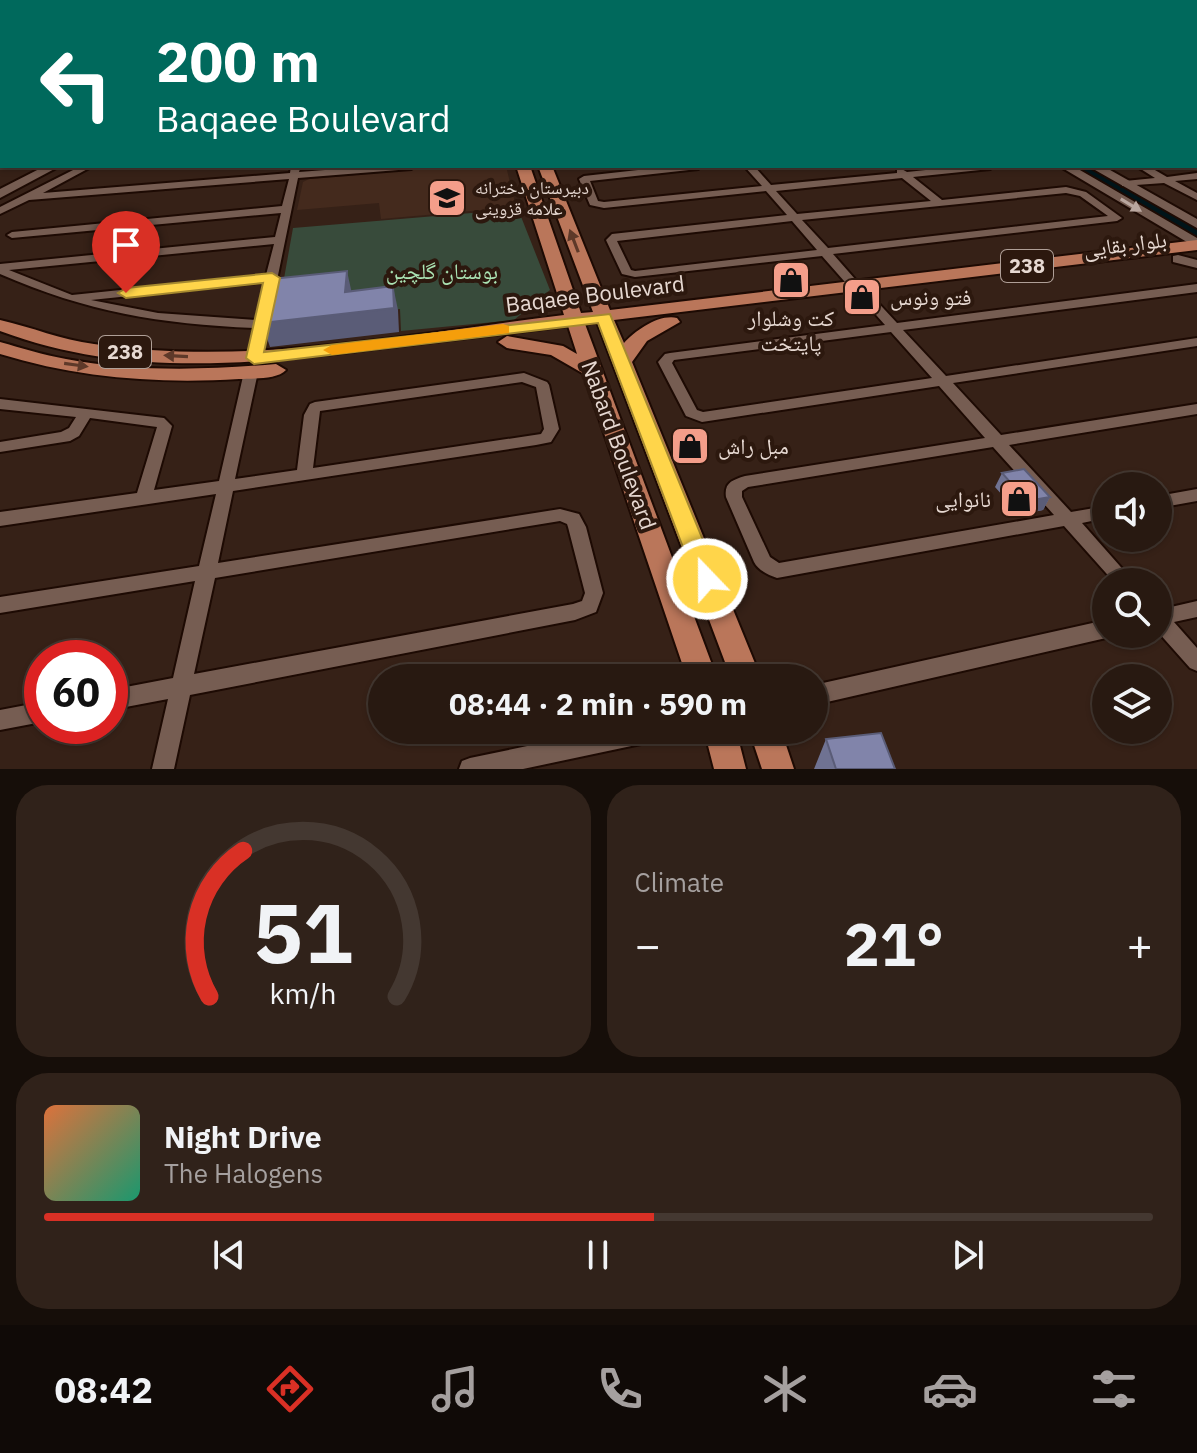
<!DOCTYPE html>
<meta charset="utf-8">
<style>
body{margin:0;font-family:"IBM Plex Sans","Noto Naskh Arabic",sans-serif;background:#30221a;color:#f1f3f6;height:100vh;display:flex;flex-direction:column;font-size:30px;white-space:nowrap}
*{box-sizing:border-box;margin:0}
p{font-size:26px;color:#a5a09f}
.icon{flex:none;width:44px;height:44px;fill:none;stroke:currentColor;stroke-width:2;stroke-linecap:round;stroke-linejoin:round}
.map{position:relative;height:769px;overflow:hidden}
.side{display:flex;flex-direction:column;gap:16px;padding:16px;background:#160e09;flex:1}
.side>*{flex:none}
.banner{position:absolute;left:0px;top:0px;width:1198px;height:168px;box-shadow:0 2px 6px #0004,0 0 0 2px #443831;background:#00695c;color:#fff;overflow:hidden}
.buttons{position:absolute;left:1092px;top:472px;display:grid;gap:16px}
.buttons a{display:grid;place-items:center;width:80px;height:80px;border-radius:50%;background:#281911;box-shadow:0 2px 6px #0004,0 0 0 2px #443831;font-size:40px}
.speed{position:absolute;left:24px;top:640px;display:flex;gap:16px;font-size:40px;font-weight:700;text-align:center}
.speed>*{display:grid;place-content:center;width:104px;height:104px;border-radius:50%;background:#281911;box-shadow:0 2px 6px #0004,0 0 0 2px #443831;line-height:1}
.speed .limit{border:12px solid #d22;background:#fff;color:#111}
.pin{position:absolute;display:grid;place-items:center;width:68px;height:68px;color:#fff;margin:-82px -34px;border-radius:50% 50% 50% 0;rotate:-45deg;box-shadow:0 0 8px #0007}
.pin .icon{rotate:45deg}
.me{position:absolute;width:88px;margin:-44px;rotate:338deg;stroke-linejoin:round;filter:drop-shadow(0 0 6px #0008)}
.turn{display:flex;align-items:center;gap:28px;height:168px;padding:0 24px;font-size:36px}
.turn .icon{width:104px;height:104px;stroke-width:2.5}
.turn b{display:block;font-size:56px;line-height:68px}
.big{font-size:60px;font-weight:800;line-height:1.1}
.side .tile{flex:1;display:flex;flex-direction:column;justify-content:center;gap:12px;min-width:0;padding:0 28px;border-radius:32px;background:#30221a}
.side .dial{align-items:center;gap:0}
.dial svg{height:208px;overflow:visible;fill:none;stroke:#443831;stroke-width:7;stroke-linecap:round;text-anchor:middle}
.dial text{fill:#f1f3f6;stroke:none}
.song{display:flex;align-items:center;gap:24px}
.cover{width:96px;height:96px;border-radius:12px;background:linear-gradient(135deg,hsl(20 70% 55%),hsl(160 70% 35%))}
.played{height:8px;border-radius:4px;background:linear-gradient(90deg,#d93025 55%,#443831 55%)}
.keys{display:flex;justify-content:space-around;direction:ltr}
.heat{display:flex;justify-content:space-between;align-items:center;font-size:44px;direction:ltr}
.side .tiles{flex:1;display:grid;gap:16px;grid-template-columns:1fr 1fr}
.tile:last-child{grid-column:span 2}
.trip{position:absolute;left:368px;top:664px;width:460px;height:80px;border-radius:40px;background:#281911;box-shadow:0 2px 6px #0004,0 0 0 2px #443831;font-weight:800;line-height:80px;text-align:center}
.dock{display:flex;height:128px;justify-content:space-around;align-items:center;background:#100a07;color:#a5a09f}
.dock .icon{width:56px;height:56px}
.dock .current{color:#d93025}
.dock b{font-size:36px;color:#f1f3f6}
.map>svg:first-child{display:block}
.built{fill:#442a1d}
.green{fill:#384b3b}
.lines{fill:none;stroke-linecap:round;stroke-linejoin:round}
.river{fill:#001419;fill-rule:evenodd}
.street-casing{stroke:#1d0a03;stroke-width:4}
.secondary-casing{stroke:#1d0a03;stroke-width:4}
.primary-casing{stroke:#1d0a03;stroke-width:4}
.highway-casing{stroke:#1d0a03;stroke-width:4}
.street{fill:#765d52;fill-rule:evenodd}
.secondary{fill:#765d52;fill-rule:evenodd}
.primary{fill:#ba765a;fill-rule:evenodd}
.highway{fill:#e88660;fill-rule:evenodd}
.wall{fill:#6f7292}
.shaded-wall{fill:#5a5c77}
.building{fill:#8184aa;stroke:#5a5c77;stroke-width:2}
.oneway{fill:#baa79f}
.oneway2{fill:#5e3929}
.route{fill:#ffd54a;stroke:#a68a30;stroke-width:2}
.slow{fill:#f59e0b}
.labels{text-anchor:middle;stroke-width:8;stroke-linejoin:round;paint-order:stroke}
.far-poi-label{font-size:18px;fill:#e7d9d2;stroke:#2c180e;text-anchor:start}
.shield{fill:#2c180e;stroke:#af9f97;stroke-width:2}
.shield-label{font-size:20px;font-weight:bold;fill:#e7d9d2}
.street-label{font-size:22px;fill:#e7d9d2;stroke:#2c180e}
.park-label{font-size:22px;fill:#abe3b3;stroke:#2c180e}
.poi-label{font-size:22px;fill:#e7d9d2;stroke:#2c180e;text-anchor:start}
</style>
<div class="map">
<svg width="1197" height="769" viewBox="0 0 1197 769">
<rect width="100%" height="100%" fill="#362117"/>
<path class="built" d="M460 166H506L516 207 381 219 379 203 297 210 303 182 309 179Z"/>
<path class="green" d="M518 209 550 290 514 320 401 331 400 309 353 314 354 294 280 301 293 228Z"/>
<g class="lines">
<path class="river" d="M793 0H803L804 2H794Z
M1073 166H1090L1197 227V239Z"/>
<g class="street-casing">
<path id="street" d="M408 0H446L449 2H405Z
M497 0H503L504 2H498Z
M592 0H634L589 2Z
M688 0H695L697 2H690Z
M775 0H793L794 1 772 2Z
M952 0H991L949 2Z
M1047 0H1072L1047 2Z
M1196 13H1197V17H1196Z
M0 23H2V27H0Z
M1196 24H1197V28H1196Z
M1196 35H1197V39H1196Z
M2 42V46L0 47V43Z
M1196 48H1197V52H1196Z
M0 54H2V58H0Z
M1196 59H1197V63H1196Z
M0 75H2L0 80Z
M1196 92H1197V97H1196Z
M0 97H2V101H0Z
M1196 120H1197V124H1196Z
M1196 129H1197V135H1196Z
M1196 143H1197V149H1196Z
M81 166H93L43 193 290 173 291 166H301L299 172 377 166H416L411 169 298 178 261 358 254 362 247 358 254 328C160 324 87 312 0 274V264L275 237 281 213 12 238 7 235 12 232 282 206 289 179 29 200 0 214V207ZM274 244 266 275 72 295 9 270ZM265 282 256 320 158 313 91 300Z
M674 166H703L698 169 590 181 598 201 604 202 762 186 744 166H754L771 185 897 173V169L900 168 907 172 963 166H995L990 169 913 177 942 200 1066 187 1086 192 1122 218 1117 221 833 254 862 287 856 291 852 290 822 256 635 277 622 274 606 240 612 234 787 215 766 191 604 208 590 205 579 179 584 176ZM902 178 931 201 797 214 776 191ZM1066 193 1080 196 1108 216 828 248 802 220ZM792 221 817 250 635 271 631 270 617 241Z
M1136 166H1148L1167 177 1197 173V179L1175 181 1197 193V200L1164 183 1122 186V182L1125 181 1155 178Z
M1197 284V292L903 330 946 376 1197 338V346L953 383 1001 435 1197 404V414L1009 445 1071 512 1106 506V518L1082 523 1134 582H1114L1064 526 777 578C768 575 758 570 754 562L726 497C724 483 732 480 745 476L985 438 939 386 702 422 686 416 658 362 665 354 670 353 885 325 861 298 867 294 871 295 897 323ZM891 332 932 378 703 412 697 410 672 363 674 360ZM993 447 1054 515 779 563 770 557 742 497V491L748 487Z
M251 368 258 372 235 479 297 470 304 415 310 404 315 402 524 373 547 382 549 385 559 429 551 442 536 445 233 491 218 563 560 509 579 514 586 527 603 593 596 612 575 620 190 695 174 769H152L168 699 110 710V690L173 678 195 581 0 613V597L199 566 216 494 0 526V512L137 493 157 427 90 418 79 436 70 441 0 452V442L61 432 69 428 76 417 0 409V399L164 418 172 426 154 490 219 481 244 372ZM522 382 536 387 544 429 541 434 313 468 320 411ZM560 521 567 524 568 527 585 593 582 601 573 604 194 674 215 578Z
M1197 489V501L1158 508V496Z
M1197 601V617L1174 622 1197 648V671L1190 668 1158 632V610Z
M1106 620V634H1113L1106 638 814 705V685Z
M42 702V722L0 730V710Z
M604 730H666L663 738 655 741 523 769H459L462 761 470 758Z"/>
</g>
<g class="secondary-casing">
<path id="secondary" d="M211 0H237V1L214 2Z
M786 0H794L795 2H787Z
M803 0H811L812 2H804Z
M1009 0H1017L1019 2H1011Z
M1196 82H1197V89H1196Z
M45 166H60L0 198V189Z
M1059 166H1073L1197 238V248Z
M1088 166H1103L1197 219V228Z
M1178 255 1197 260V268L1173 262V256Z"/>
</g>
<g class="primary-casing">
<path id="primary" d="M219 0H263L216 2Z
M282 0H330L279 2Z
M475 0H483L484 2H476Z
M0 14H2V18H0Z
M516 166H530L581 313 593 312 538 166H552L610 310 1197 240V250L614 320 624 343C636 330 659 314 677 318L680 322 647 341 632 362 761 678H731L597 322 585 324 717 678H687L584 374 551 355 507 348 498 342 507 336 563 346 577 354 568 326C503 334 438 341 374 349 246 365 123 377 0 331V320C32 327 61 340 94 344 250 367 409 334 564 315Z
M0 342C22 348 43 355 66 359 135 372 206 370 276 364L286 370C277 380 252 378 239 379 158 384 78 378 0 354Z
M704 730H736L746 769H714Z
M749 730H781L794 769H762Z"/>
</g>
<g class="highway-casing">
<path id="highway" d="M1034 0H1046L1048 2H1036Z
M1196 74H1197V82H1196Z"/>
</g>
<use href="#street" class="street"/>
<use href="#secondary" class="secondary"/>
<use href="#primary" class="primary"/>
<use href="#highway" class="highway"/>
</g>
<path class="wall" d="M1002 473 1050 497 1043 510 1020 515 995 487Z
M826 739 895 769H814Z"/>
<path class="shaded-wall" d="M9 0H40L34 2H10Z
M347 271 352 294 393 286 398 310 399 332 270 347 262 323 345 292Z
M1050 497 1043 510 1020 515 1027 501Z"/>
<path class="building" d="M347 271 345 292 393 286 394 308 262 323 272 279Z
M1024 469 1050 497 1027 501 1002 473Z
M881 733 895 769H836L826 739Z"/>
<defs><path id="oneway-solid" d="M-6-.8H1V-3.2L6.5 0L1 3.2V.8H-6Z" transform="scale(2)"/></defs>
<use class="oneway" href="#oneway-solid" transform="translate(1131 205) rotate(31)"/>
<g class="oneway2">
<use href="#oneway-solid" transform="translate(574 241) rotate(-111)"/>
<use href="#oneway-solid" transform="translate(176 356) rotate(-177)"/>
<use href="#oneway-solid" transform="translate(76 365) rotate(8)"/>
</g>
<path class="route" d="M272 273 280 278 264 352 610 314 719 579 716 586 707 589 699 586 695 579 598 323 254 364 246 358 263 283 126 298 118 293 126 288Z"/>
<path class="slow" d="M503 324 509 326V333L332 355 323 350 332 345Z"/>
<defs>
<g id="school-square" transform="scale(2)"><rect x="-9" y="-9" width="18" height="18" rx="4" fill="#f49e8a" stroke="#2c180e"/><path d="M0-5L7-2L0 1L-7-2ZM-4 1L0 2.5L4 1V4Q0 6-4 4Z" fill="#111"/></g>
<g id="shop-square" transform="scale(2)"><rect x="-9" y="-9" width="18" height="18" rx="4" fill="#f49e8a" stroke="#2c180e"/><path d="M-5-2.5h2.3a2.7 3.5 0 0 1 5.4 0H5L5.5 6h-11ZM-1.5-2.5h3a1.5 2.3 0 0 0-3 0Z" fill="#111"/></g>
</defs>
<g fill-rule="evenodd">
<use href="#school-square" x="447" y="198"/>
<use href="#shop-square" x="791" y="280"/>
<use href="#shop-square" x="862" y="297"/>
<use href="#shop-square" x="690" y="446"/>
<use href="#shop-square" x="1019" y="499"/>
</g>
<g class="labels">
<g class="far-poi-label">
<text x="475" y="194">دبیرستان دخترانه<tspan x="475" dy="21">علامه قزوینی</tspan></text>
</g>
<g class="shield">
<rect x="1001" y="250" width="52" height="32" rx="6"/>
<rect x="99" y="336" width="52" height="32" rx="6"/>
</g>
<g class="shield-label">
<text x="1027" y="273">238</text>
<text x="125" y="359">238</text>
</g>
<g class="street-label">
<text transform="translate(1125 244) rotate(-7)" y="8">بلوار بقایی</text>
<text transform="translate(595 294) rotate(-7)" y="8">Baqaee Boulevard</text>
<text transform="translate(619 445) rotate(70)" y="8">Nabard Boulevard</text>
</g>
<g class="park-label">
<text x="442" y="279">بوستان گلچین</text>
</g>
<g class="poi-label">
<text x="890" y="305">فتو ونوس</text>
<text x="791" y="326" text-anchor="middle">کت وشلوار<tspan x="791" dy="25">پایتخت</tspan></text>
<text x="718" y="454">مبل راش</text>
<text x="991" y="507" text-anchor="end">نانوایی</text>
</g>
</g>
</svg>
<div class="buttons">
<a><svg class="icon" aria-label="sound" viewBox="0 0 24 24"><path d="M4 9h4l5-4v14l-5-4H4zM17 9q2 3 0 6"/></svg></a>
<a><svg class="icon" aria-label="search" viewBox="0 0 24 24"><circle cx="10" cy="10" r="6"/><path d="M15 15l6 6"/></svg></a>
<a><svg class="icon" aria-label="layers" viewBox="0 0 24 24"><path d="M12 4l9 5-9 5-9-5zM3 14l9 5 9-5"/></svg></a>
</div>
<div class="speed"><div class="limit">60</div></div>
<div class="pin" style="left:126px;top:293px;background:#d93025"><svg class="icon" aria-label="arrive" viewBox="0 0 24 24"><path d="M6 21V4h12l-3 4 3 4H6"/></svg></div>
<svg class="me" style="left:707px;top:579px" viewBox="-20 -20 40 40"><circle r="17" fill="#ffd54a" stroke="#fff" stroke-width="3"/><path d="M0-11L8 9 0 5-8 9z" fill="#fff"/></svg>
<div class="trip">08:44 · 2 min · 590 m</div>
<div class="banner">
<div class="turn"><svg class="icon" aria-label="left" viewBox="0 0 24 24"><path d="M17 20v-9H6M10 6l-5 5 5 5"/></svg><div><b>200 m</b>Baqaee Boulevard</div></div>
</div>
</div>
<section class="side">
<div class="tiles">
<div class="tile dial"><svg viewBox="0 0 100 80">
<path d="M14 69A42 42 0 1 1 86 69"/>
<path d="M14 69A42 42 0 0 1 27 13" stroke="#d93025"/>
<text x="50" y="56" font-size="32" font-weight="700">51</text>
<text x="50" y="72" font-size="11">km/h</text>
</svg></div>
<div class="tile"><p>Climate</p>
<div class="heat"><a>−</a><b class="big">21°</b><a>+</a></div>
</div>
<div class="tile">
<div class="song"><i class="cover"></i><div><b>Night Drive</b><p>The Halogens</p></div></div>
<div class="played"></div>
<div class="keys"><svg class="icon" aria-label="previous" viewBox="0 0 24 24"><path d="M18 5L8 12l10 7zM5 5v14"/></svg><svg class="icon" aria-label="pause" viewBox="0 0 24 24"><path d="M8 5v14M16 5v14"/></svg><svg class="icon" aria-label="next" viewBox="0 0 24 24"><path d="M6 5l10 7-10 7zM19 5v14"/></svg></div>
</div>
</div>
</section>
<nav class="dock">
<b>08:42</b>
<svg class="icon current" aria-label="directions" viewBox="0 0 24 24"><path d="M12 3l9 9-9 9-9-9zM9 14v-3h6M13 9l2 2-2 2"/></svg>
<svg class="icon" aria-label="music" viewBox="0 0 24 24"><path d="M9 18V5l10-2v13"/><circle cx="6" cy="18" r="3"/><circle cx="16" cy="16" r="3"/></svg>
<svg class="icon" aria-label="phone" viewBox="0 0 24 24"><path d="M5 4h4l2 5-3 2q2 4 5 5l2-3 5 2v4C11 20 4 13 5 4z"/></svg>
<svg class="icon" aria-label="climate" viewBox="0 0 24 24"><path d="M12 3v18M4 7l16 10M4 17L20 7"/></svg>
<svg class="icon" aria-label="car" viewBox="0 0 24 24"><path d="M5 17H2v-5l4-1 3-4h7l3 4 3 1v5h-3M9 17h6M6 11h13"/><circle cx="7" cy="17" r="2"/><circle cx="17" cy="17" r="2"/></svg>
<svg class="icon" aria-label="filters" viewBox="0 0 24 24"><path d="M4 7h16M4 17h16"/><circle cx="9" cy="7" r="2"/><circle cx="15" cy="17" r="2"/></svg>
</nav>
